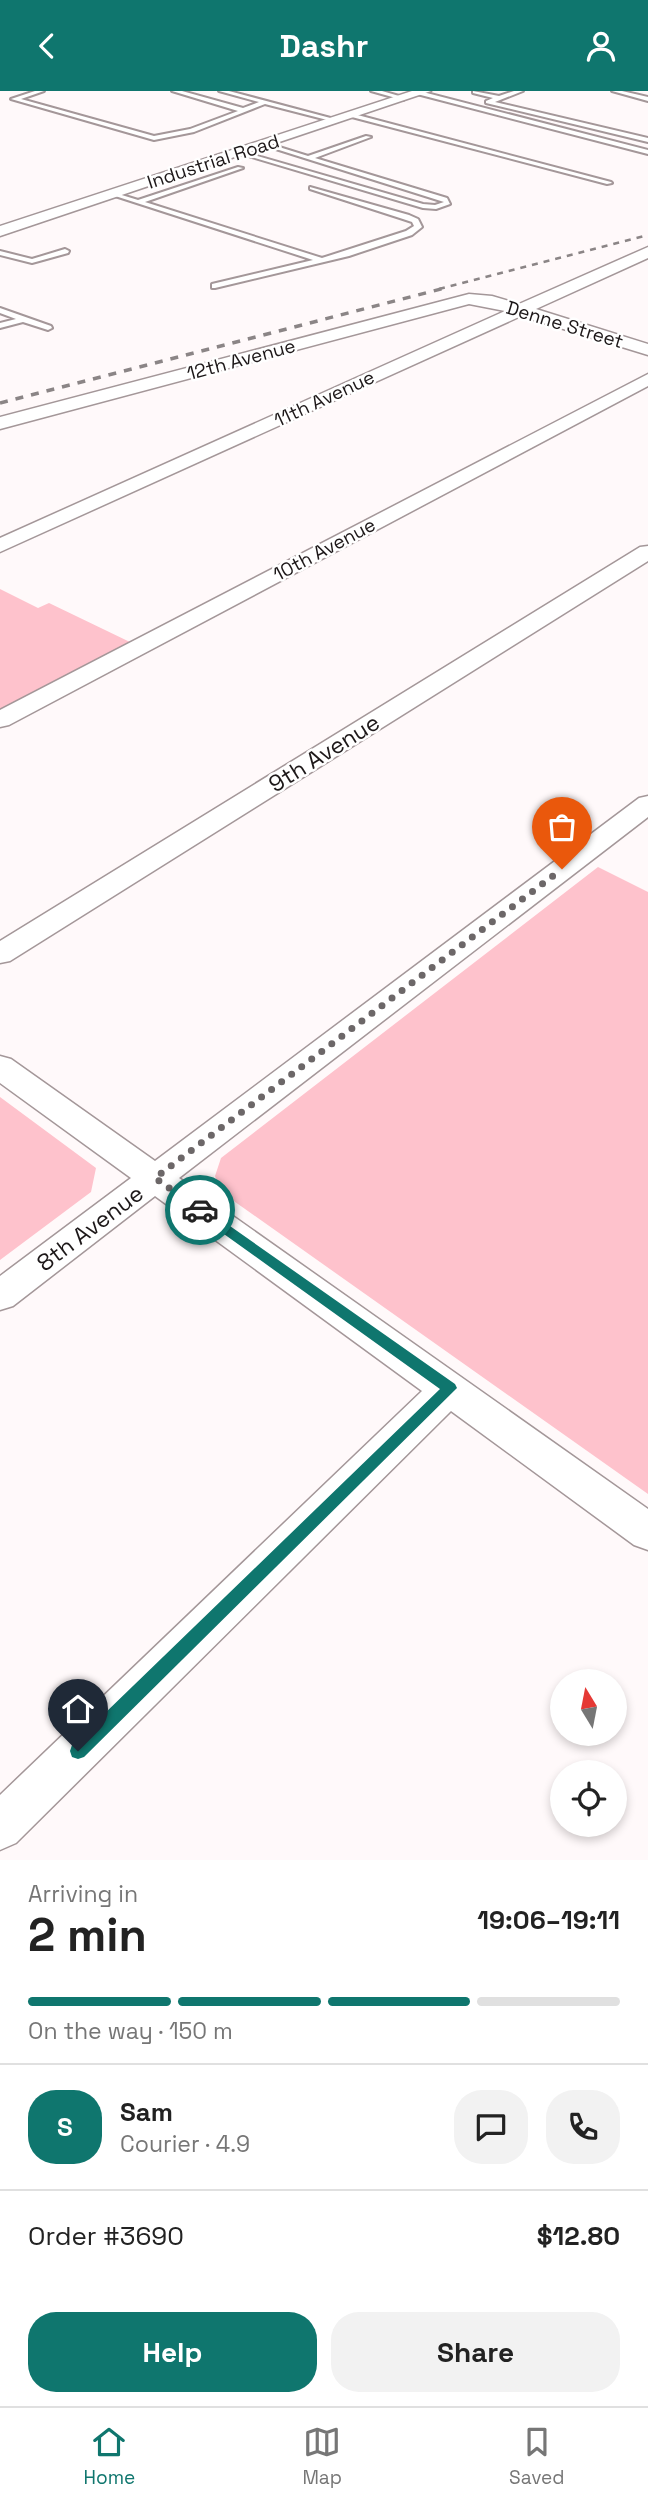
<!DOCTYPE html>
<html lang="en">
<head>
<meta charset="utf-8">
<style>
	:root { --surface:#fff; --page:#f2f2f2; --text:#222; --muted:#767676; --line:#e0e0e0; --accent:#0f766e }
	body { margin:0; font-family:"Space Grotesk",sans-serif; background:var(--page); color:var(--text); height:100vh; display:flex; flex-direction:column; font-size:26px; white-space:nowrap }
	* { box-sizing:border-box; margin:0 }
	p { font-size:23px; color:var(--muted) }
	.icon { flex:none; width:38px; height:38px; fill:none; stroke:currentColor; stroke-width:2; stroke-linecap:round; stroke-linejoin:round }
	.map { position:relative; height:1769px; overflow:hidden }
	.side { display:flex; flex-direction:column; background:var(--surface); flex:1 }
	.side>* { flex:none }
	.needle { width:46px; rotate:350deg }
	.fabs { position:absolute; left:550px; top:1578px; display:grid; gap:14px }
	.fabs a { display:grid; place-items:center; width:77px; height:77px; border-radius:50%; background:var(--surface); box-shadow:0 4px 10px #0003; font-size:35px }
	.pin { position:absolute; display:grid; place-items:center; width:60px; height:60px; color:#fff; margin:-72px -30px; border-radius:50% 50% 50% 0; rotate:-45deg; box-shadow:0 0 7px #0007 }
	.pin .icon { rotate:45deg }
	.courier { position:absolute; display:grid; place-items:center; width:70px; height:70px; margin:-35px; border:5px solid #0f766e; border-radius:50%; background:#fff; color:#222; box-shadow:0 2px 9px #0007 }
	.headline em { font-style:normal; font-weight:800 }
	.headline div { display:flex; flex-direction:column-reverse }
	.headline { display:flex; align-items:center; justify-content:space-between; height:119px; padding:0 28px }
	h1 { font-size:46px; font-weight:800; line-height:52px }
	.bar { display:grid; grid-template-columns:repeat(4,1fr); gap:10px 7px; align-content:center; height:84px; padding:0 28px }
	.bar i { height:9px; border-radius:5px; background:var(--line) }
	.bar .selected { background:var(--accent) }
	.bar p { grid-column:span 4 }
	.line { display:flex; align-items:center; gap:18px; padding:0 28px; border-top:2px solid var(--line) }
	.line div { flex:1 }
	.round { display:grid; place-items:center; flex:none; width:74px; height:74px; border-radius:28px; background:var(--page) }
	.cta { display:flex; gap:14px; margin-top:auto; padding:14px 28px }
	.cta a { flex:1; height:80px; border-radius:28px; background:var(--accent); color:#fff; font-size:28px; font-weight:800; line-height:80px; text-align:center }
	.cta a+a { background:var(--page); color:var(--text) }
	header { display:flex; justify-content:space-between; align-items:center; height:91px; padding:0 28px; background:var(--accent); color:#fff; font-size:32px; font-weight:800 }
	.tab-bar { display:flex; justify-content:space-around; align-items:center; height:98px; border-top:2px solid var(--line); background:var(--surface); font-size:19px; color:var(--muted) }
	.tab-bar a { display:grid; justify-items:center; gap:4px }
	.tab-bar .selected { color:var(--accent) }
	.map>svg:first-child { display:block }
	.green { fill:#fec2cc }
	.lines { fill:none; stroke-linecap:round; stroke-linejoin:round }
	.lane-casing { stroke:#a49799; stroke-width:4 }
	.street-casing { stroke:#a49799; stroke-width:3 }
	.lane { fill:#fff; fill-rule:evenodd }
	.street { fill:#fff; fill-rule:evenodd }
	.rail-far1 { stroke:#8b8586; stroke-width:2.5; stroke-dasharray:6 6; stroke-linecap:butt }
	.rail { stroke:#8b8586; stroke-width:3.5; stroke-dasharray:8 8; stroke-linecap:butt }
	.route { fill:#0f766e }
	.done { stroke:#6c6768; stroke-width:7; stroke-dasharray:0 12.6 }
	.labels { text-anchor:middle; stroke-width:5; stroke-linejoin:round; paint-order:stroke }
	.far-street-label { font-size:19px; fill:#1d1819; stroke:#fff }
	.street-label { font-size:23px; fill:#1d1819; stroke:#fff }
</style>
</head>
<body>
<header><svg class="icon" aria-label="back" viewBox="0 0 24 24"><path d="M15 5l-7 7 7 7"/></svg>Dashr<svg class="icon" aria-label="person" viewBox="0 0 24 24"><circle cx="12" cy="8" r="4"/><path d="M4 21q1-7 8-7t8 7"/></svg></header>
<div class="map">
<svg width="648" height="1769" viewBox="0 0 648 1769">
	<rect width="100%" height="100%" fill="#fff9fa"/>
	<path class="green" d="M0,498L38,517L49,512L132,552L0,622Z
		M598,776L648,801V1403L221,1101L215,1085L221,1067Z
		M0,1006L96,1077L91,1101L0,1169Z"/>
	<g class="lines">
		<g class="lane-casing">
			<path id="lane" d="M35,0H44L21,8L154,45L190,38L238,20L172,0H182L243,17L259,11L219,0H229L338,29L335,31L265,13L194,41L154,49L11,8Z
				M371,0H382L406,7L403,9Z
				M419,0L648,59V63L417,3Z
				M473,0L499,5L514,0H523L495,11L648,47V51L486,12V10L493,7L473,2Z
				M612,0H622L648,6V10Z
				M350,22L611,91L612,92L607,93L348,25Z
				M366,45L371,46L315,67L447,107L450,113L436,118L423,117L235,61L240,60L423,113L435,114L444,111L260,53L263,51L308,65Z
				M238,76L243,77L145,111L322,167L406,140L414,135L412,131L403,128L310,98V96L409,124L418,128L422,136L412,144L349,165L215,197H212V193L313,169L109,103L112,101L138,109Z
				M65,158L69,160L68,162L32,172L0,164V160L32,168Z
				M0,217L51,235L52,237L48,239L23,231L0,237V232L16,228L0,222Z"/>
		</g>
		<g class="street-casing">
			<path id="street" d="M412,0H431L0,145V135Z
				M648,156V167L536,218L648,253V264L521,225L0,461V447L505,220L469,213L0,338V326L469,203L492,205L519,213Z
				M648,283V295L9,634L0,636V619Z
				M648,455V470L10,870L0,872V850L640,456Z
				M648,705V726L179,1087L648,1418V1459L634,1454L451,1320L16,1752L0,1759V1704L422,1300L155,1105L13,1215L0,1219V1185L131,1087L0,992V965L11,968L155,1070L639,707Z"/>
		</g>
		<use href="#lane" class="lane"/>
		<use href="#street" class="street"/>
		<path class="rail-far1" d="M439,198L648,144"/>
		<path class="rail" d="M0,312L445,197"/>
	</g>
	<path class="route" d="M200,1114L455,1293L457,1297L84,1666L78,1668L72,1666L70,1660L72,1654L440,1298L196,1123V1116Z"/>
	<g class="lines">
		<path class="done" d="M200,1119L155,1087L562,778"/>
	</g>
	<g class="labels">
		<g class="far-street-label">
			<text transform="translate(213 70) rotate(-18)" y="7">Industrial Road</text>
			<text transform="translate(565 233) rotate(17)" y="7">Denne Street</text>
			<text transform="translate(241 268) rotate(-15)" y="7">12th Avenue</text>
			<text transform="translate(324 307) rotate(-25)" y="7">11th Avenue</text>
			<text transform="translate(324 458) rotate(-28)" y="7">10th Avenue</text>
		</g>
		<g class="street-label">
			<text transform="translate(324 662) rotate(-32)" y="8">9th Avenue</text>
			<text transform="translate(90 1137) rotate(-37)" y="8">8th Avenue</text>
		</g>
	</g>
</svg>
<div class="fabs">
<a><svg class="needle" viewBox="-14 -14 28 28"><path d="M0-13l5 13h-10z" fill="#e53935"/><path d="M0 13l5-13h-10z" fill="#767676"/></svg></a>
<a><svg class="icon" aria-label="locate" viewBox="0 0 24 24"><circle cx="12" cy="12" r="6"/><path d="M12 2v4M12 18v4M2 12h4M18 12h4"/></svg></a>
</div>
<div class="pin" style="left:562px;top:778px;background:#ea580c"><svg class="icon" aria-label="bag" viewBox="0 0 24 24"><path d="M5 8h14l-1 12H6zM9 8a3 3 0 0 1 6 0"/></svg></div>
<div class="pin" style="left:78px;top:1660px;background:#1f2937"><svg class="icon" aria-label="home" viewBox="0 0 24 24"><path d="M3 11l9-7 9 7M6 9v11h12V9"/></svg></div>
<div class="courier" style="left:200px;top:1119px"><svg class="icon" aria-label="car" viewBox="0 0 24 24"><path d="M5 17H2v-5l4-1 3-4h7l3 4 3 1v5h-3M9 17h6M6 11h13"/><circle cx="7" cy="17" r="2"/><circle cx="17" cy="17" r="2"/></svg></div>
</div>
<section class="side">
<div class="headline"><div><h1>2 min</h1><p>Arriving in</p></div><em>19:06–19:11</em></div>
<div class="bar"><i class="selected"></i><i class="selected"></i><i class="selected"></i><i></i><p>On the way · 150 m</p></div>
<div class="line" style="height:126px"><b class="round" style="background:var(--accent);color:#fff">S</b><div><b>Sam</b><p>Courier · 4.9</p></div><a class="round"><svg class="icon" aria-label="chat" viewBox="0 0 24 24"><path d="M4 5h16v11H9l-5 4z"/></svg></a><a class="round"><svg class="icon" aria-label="phone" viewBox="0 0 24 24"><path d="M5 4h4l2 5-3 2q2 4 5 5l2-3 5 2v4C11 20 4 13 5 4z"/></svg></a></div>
<div class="line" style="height:91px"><div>Order #3690</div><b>$12.80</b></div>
<div class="cta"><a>Help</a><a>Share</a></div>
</section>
<nav class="tab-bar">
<a class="selected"><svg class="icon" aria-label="home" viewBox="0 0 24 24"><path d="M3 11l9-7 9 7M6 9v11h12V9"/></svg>Home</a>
<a><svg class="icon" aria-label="map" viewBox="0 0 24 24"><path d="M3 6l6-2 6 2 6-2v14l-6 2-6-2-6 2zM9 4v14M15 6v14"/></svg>Map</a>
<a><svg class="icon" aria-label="saved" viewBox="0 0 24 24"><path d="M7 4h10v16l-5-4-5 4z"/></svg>Saved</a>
</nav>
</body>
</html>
